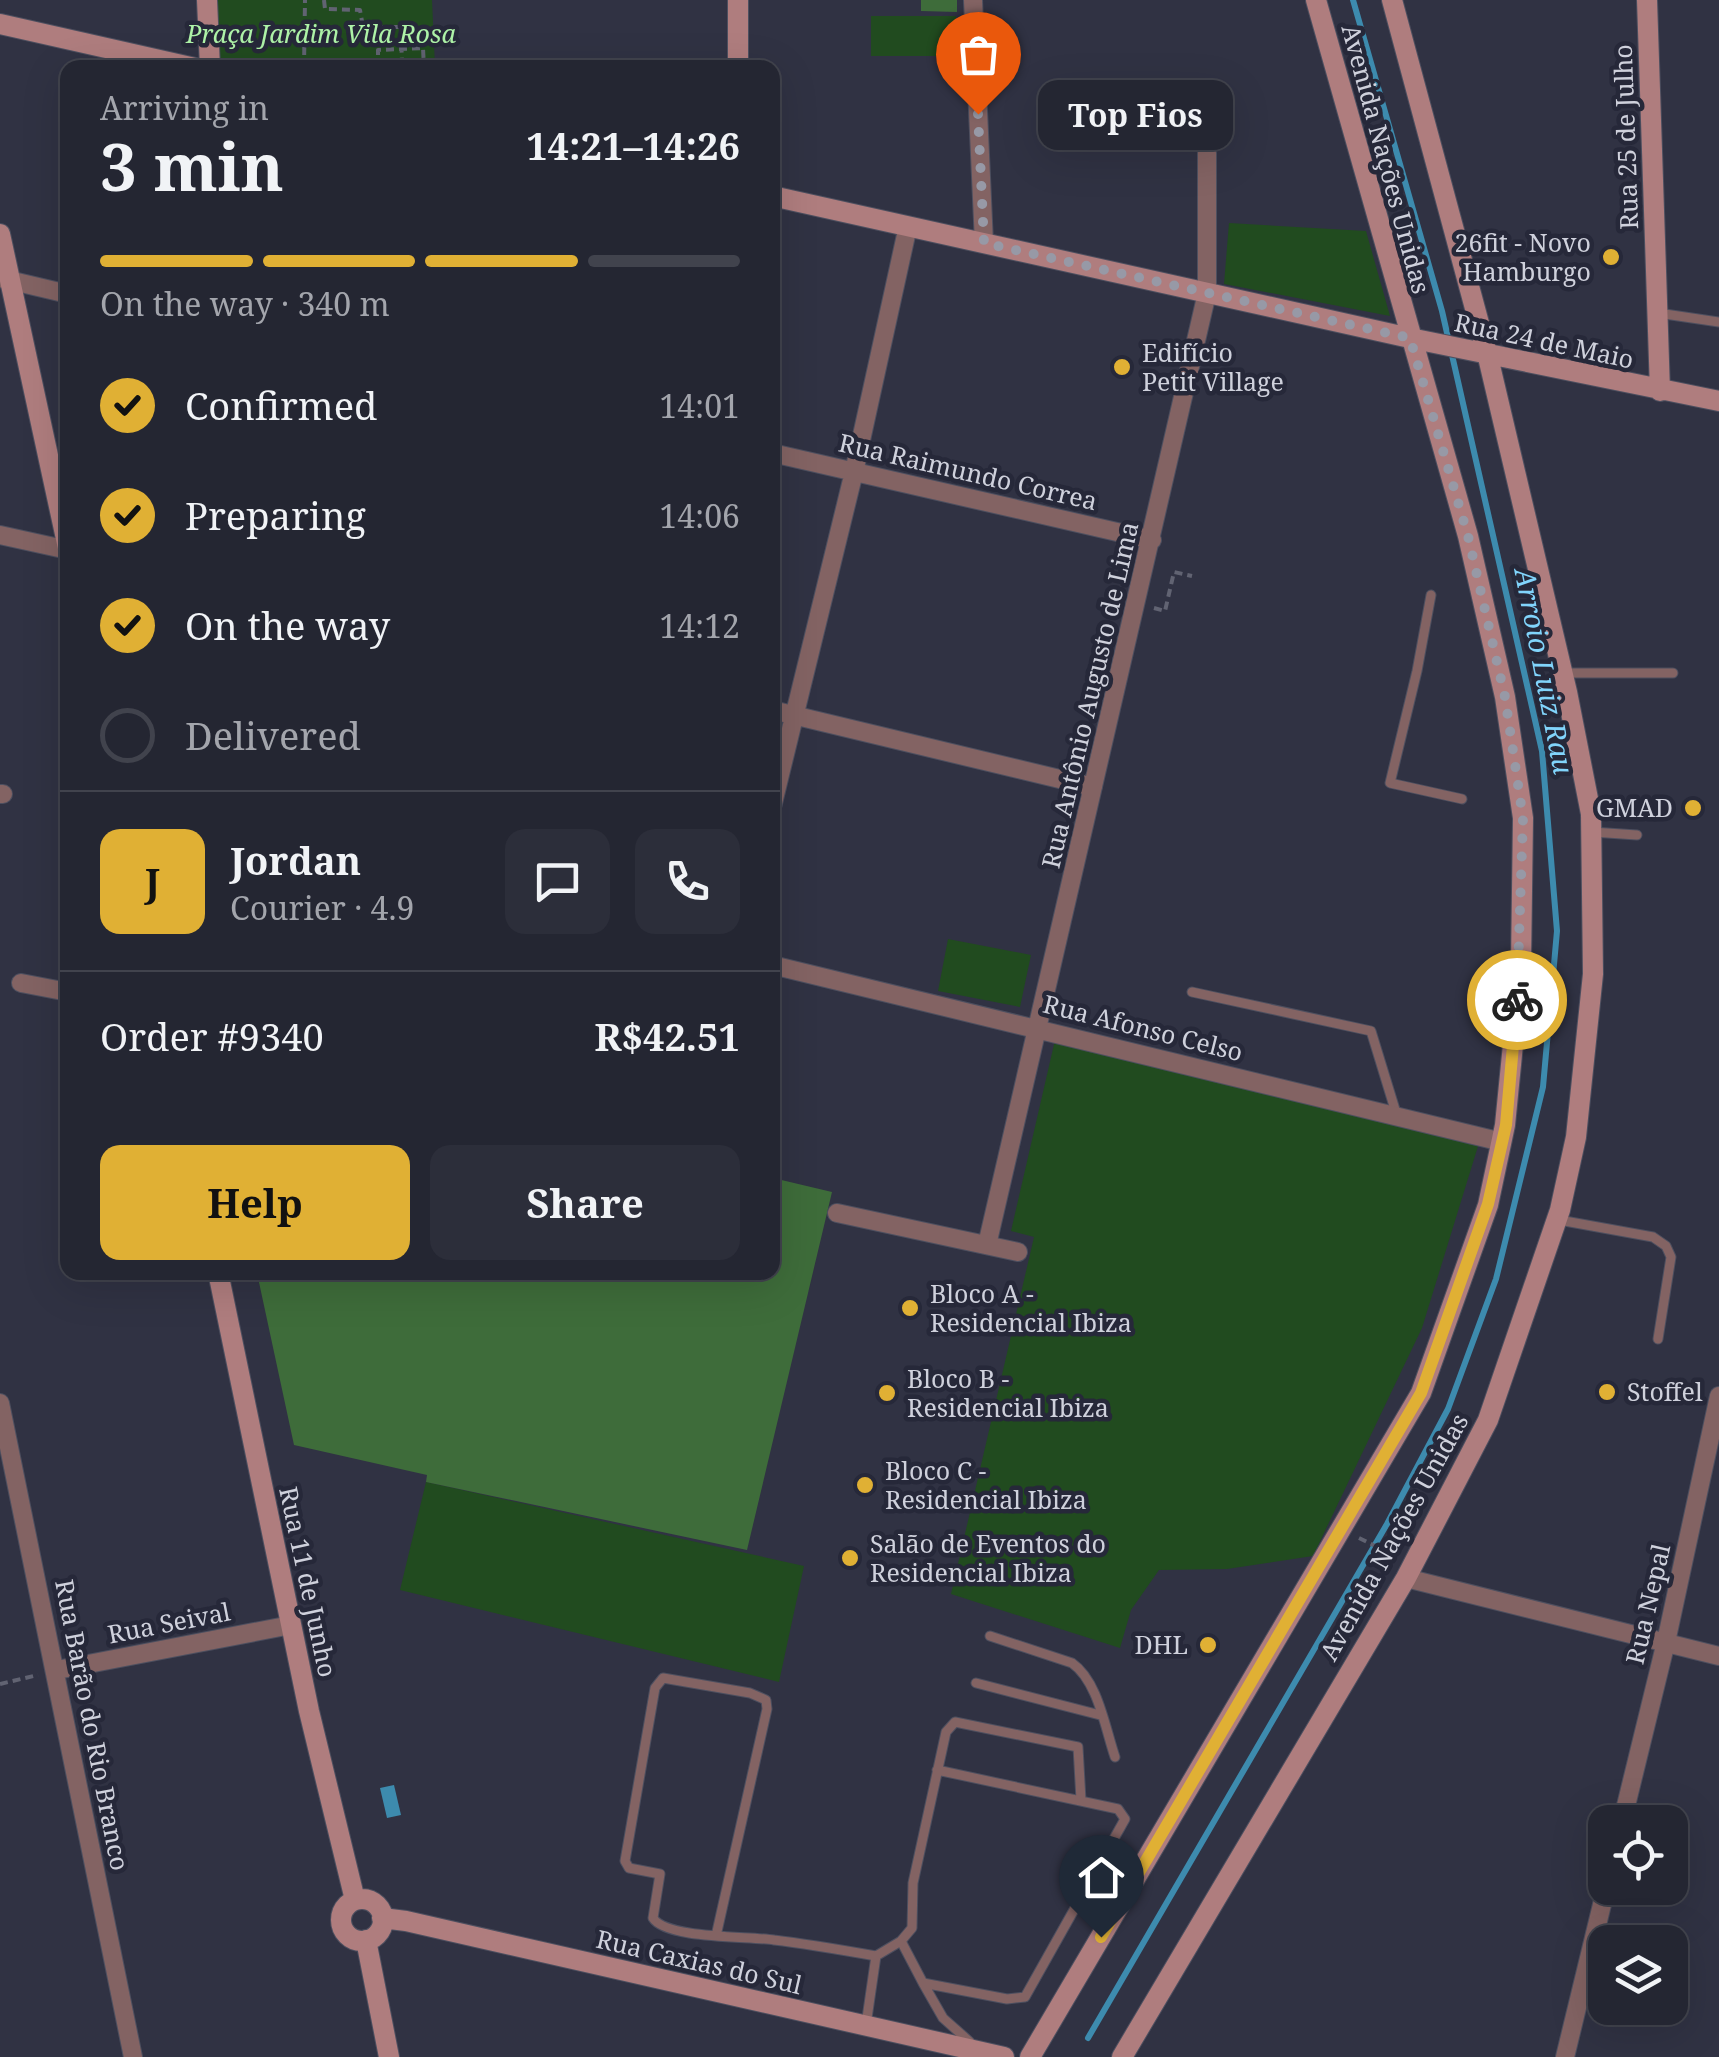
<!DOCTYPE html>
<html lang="en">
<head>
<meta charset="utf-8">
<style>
	:root { --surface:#242632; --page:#2c2e3a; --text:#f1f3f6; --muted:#a3a5ac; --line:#41434d; --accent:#e0b034 }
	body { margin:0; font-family:"Noto Serif",serif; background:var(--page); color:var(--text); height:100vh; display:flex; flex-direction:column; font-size:38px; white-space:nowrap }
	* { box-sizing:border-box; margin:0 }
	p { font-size:32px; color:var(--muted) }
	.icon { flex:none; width:55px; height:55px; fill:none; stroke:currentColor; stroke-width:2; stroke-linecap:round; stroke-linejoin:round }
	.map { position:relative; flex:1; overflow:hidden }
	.panel { position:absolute; left:60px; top:60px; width:720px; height:1220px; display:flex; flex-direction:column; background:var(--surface); border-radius:20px; box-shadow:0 10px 40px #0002,0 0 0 2px var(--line) }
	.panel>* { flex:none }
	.buttons { position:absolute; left:1588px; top:1805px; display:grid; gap:20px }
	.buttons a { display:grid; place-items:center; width:100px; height:100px; border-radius:20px; background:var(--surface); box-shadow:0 10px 40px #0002,0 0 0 2px var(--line); font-size:50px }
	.pin { position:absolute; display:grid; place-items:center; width:85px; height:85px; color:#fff; margin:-102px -42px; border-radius:50% 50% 50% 0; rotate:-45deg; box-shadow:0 0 10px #0007 }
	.pin .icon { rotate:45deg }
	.courier { position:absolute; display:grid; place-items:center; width:100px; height:100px; margin:-50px; border:8px solid #e0b034; border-radius:50%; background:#fff; color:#222; box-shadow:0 2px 12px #0007 }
	.bubble { position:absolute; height:70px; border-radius:20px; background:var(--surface); box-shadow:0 10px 40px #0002,0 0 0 2px var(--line); font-size:32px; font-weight:700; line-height:70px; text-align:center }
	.summary em { font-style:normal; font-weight:700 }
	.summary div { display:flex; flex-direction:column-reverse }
	.summary { display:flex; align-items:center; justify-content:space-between; height:170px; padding:0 40px }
	h1 { font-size:65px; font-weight:700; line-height:75px }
	.bar { display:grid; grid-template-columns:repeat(4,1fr); gap:15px 10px; align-content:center; height:120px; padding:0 40px }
	.bar i { height:12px; border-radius:8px; background:var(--line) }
	.bar .current { background:var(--accent) }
	.bar p { grid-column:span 4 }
	.line { display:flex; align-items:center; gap:25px; padding:0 40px; border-top:2px solid var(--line) }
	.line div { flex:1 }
	.round { display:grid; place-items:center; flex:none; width:105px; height:105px; border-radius:20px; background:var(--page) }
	ol { padding:0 40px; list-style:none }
	li { display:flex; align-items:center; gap:30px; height:110px }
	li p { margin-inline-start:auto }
	li .icon { padding:10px; border-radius:50%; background:var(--accent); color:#111; stroke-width:4 }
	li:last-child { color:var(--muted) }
	li i { width:55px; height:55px; border:5px solid var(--line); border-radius:50% }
	.action { display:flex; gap:20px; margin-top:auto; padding:20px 40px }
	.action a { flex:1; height:115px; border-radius:20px; background:var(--accent); color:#111; font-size:40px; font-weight:700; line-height:115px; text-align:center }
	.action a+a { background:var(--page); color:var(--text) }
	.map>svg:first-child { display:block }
	.green { fill:#214b1f }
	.forest { fill:#3e6c3a }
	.water { fill:#3d8bae }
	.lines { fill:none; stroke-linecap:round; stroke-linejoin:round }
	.stream { stroke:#3d8bae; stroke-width:6 }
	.lane-casing { stroke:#4d4f5f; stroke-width:11 }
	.street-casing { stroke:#4d4f5f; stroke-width:20 }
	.secondary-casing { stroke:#4d4f5f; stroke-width:22 }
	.path { stroke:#616372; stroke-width:4; stroke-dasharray:8 5; stroke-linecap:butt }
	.lane { stroke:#836363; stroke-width:9 }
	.street { stroke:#836363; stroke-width:18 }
	.secondary { stroke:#af7d7e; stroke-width:20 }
	.done { stroke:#9799a6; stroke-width:10; stroke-dasharray:0 18 }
	.route { stroke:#e0b034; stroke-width:12 }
	.poi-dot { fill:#e0b034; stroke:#262839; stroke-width:4 }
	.labels { text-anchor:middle; stroke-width:9; stroke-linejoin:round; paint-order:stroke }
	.park-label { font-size:25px; font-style:italic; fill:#aef3a8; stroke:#262839 }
	.street-label { font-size:25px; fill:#cfd1dc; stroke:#262839 }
	.poi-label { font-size:25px; fill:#cfd1dc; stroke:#262839; text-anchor:start }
	.water-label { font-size:28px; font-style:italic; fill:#81d4fb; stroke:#262839 }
</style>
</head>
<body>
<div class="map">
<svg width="1719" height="2057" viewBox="0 0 1719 2057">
	<rect width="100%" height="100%" fill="#303243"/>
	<path class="green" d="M207,0H432L435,67H210Z
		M871,16H956V56H871Z
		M1229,223L1366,231L1390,316L1224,284Z
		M948,939L1031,955L1020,1007L938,991Z
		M1055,1040L1479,1143L1422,1328L1313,1556L1227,1569L1159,1570L1131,1610L1120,1648L951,1594L1034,1237L1011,1231Z
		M426,1482L804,1566L779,1682L400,1590Z"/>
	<path class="forest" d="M921,0H957V12L921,11Z
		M773,1178L832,1192L747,1550L426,1482L427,1475L294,1445L257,1273L772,1272Z"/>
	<path class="water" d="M394,1785L401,1815L387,1818L380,1788Z"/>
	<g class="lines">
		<path class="stream" d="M1088,2038L1387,1524L1448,1409L1496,1279L1543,1087L1557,931L1542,751L1442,311L1353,0"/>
		<g class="lane-casing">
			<path id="lane" d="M1658,313L1719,322
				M1431,595L1417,671L1390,783L1462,799
				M1562,673H1673
				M1592,832L1637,835
				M1192,992L1371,1031L1397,1116
				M1559,1220L1653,1237L1666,1246L1671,1257L1658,1339
				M990,1636L1072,1663C1098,1681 1105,1728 1115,1757
				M976,1683L1100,1715
				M716,1936L767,1709L766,1700L750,1693L663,1678L655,1688L625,1861L629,1868L660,1874L653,1918C666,1939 749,1936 774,1940C808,1944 842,1950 876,1956L901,1941L912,1928L913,1883L946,1732L955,1722L1078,1747L1081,1800
				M901,1941L923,1983L1007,1999L1025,1997L1125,1819L1118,1809L937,1770
				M923,1983L943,2018L970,2042
				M866,2025L876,1956"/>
		</g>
		<g class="street-casing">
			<path id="street" d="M973,0L984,243
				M0,278L68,294
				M772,453L1152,540
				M0,535L68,550
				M772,710L1093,787
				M0,794H3
				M772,807L854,472L908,226
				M772,965L1502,1142
				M21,983L68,992
				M837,1213L1018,1252
				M987,1245L1207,293V153
				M0,1403L133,2057
				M1406,1578L1719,1656
				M57,1670L291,1625
				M1622,1822L1666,1642L1719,1396
				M1565,2057L1606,1888"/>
		</g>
		<g class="secondary-casing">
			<path id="secondary" d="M207,0L210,68
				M738,0V68
				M1647,0L1660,391
				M0,24L195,68
				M772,196L1410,338L1719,401
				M0,234L68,548
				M218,1272L309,1711L355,1900
				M341 1920a21 21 0 1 1 42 0a21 21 0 1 1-42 0Z
				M382,1918L406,1921L1004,2057
				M366,1940L389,2057
				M1030,2057L1421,1393L1488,1205L1505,1125L1521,964L1523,818L1505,697L1468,536L1316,0
				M1122,2057L1406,1578L1488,1420L1560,1210L1576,1137L1593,974L1591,814L1567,692L1487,353L1392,0"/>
		</g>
		<path class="path" d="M324,0L325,9L360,10L363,27H401L402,68
			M304,68L305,0
			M378,68V50L423,48L424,68
			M1154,608L1165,611L1174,572L1192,576
			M1359,1538L1396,1556
			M0,1684L38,1675"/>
		<use href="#lane" class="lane"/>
		<use href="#street" class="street"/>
		<use href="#secondary" class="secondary"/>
	</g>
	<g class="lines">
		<path class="done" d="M978,114L984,243L1410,338L1468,536L1505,697L1523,818L1517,1000"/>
		<path class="route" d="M1101,1937L1421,1393L1488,1204L1506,1125L1517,1000"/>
	</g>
	<g class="poi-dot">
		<circle cx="1611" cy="257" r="10"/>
		<circle cx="1122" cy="367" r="10"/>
		<circle cx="1693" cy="808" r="10"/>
		<circle cx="910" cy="1308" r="10"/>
		<circle cx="1607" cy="1392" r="10"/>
		<circle cx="887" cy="1393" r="10"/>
		<circle cx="865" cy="1485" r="10"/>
		<circle cx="850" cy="1558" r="10"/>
		<circle cx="1208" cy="1645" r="10"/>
	</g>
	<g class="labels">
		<g class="park-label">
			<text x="321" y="43">Praça Jardim Vila Rosa</text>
		</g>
		<g class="street-label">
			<text transform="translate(1626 137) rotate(-92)" y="9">Rua 25 de Julho</text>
			<text transform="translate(1386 159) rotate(75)" y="9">Avenida Nações Unidas</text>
			<text transform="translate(1544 341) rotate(12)" y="9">Rua 24 de Maio</text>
			<text transform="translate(968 472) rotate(13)" y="9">Rua Raimundo Correa</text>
			<text transform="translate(1090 695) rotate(-77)" y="9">Rua Antônio Augusto de Lima</text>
			<text transform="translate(1143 1028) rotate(14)" y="9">Rua Afonso Celso</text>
			<text transform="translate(1394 1537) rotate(-61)" y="9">Avenida Nações Unidas</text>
			<text transform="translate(308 1582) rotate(78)" y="9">Rua 11 de Junho</text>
			<text transform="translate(1648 1604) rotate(-77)" y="9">Rua Nepal</text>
			<text transform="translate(169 1623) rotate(-11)" y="9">Rua Seival</text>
			<text transform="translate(92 1725) rotate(79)" y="9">Rua Barão do Rio Branco</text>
			<text transform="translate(699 1962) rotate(13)" y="9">Rua Caxias do Sul</text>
		</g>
		<g class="poi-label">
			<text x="1591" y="252" text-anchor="end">26fit - Novo<tspan x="1591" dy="29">Hamburgo</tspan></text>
			<text x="1142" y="362">Edifício<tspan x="1142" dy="29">Petit Village</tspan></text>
			<text x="1673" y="817" text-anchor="end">GMAD</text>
			<text x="930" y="1303">Bloco A -<tspan x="930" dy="29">Residencial Ibiza</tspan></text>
			<text x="907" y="1388">Bloco B -<tspan x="907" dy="29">Residencial Ibiza</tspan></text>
			<text x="1627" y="1401">Stoffel</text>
			<text x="885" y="1480">Bloco C -<tspan x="885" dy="29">Residencial Ibiza</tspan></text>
			<text x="870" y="1553">Salão de Eventos do<tspan x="870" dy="29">Residencial Ibiza</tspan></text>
			<text x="1188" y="1654" text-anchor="end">DHL</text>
		</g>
		<g class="water-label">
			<text transform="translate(1544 671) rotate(79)" y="10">Arroio Luiz Rau</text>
		</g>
	</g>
</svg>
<div class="buttons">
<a><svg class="icon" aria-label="locate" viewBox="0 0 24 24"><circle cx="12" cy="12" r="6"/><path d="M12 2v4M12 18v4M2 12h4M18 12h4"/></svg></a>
<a><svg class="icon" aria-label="layers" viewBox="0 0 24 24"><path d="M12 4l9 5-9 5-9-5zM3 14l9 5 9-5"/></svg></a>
</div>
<div class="pin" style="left:978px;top:114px;background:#ea580c"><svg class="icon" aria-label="bag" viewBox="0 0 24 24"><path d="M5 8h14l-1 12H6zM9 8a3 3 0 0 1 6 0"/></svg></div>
<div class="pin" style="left:1101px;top:1937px;background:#1f2937"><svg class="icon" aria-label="home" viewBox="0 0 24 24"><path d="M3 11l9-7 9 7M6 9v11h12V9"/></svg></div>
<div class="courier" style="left:1517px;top:1000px"><svg class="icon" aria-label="bike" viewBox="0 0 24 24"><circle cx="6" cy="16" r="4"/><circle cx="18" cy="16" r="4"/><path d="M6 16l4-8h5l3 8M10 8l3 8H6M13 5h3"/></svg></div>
<div class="bubble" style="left:1038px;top:80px;width:195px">Top Fios</div>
<section class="panel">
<div class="summary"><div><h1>3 min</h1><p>Arriving in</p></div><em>14:21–14:26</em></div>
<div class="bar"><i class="current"></i><i class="current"></i><i class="current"></i><i></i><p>On the way · 340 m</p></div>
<ol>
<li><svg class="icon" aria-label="check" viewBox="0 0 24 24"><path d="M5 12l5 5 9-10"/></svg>Confirmed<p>14:01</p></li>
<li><svg class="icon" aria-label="check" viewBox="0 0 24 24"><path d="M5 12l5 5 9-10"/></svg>Preparing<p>14:06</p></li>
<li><svg class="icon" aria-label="check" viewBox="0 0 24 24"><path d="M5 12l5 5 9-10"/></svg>On the way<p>14:12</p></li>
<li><i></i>Delivered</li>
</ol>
<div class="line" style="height:180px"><b class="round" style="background:var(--accent);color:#111">J</b><div><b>Jordan</b><p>Courier · 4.9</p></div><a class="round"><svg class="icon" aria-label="chat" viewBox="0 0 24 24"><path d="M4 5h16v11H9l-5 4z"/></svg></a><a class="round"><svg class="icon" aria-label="phone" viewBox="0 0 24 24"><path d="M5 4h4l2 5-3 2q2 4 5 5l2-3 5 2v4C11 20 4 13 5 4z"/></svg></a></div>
<div class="line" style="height:130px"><div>Order #9340</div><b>R$42.51</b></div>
<div class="action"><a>Help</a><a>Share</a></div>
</section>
</div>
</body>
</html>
